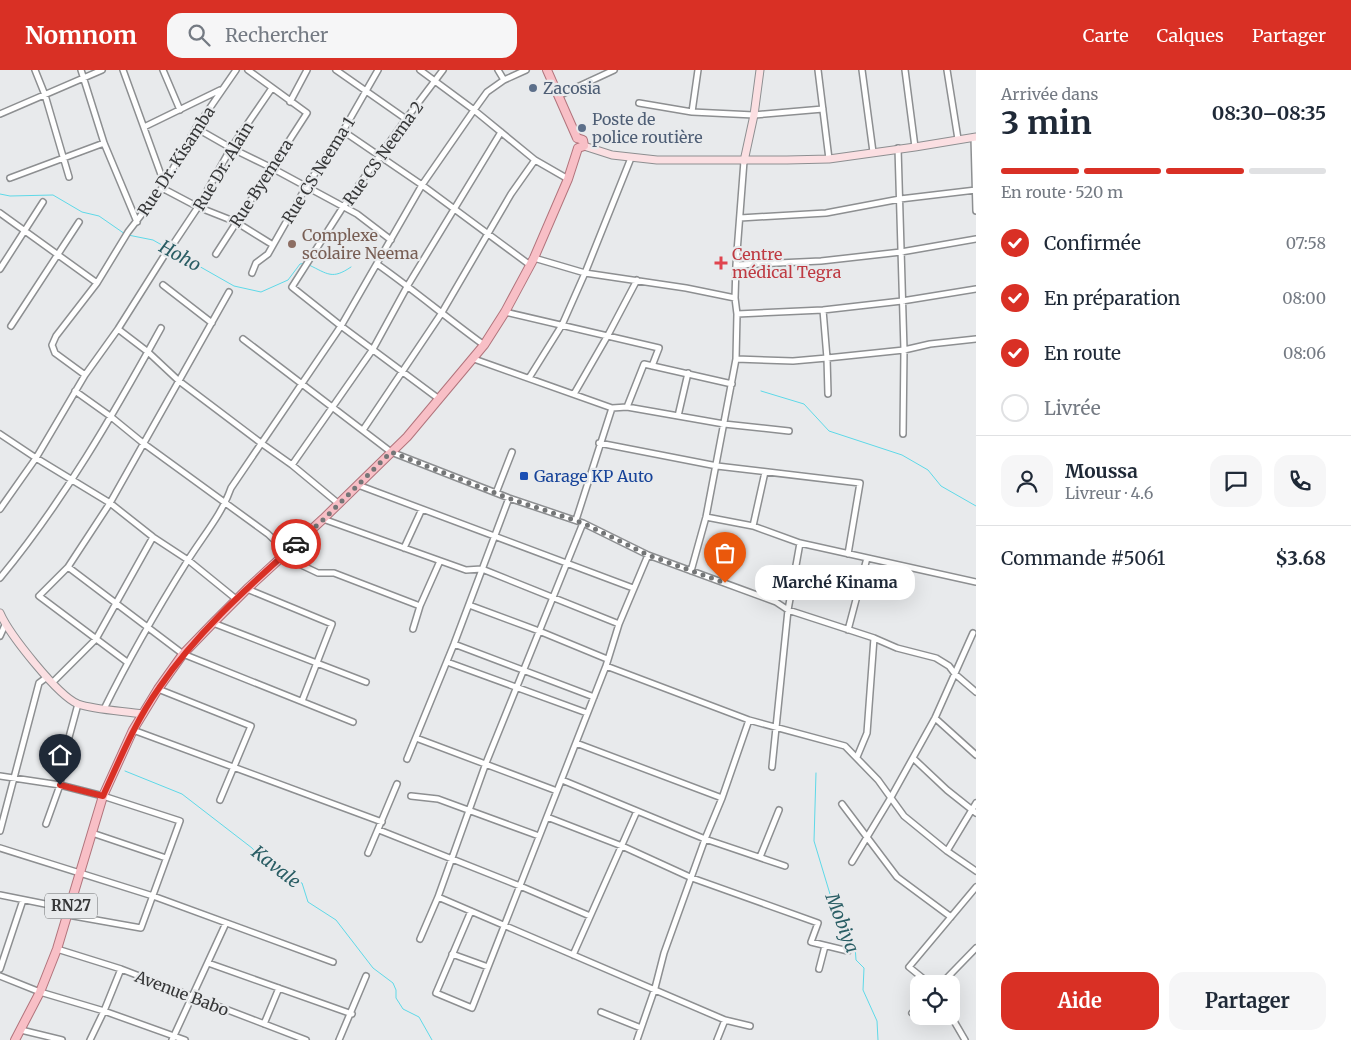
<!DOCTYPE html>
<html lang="fr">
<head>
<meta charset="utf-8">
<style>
	:root { --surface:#fff; --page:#f6f6f7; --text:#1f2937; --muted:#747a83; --line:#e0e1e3; --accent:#d93025 }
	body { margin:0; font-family:Merriweather,serif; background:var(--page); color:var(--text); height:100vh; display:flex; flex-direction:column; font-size:19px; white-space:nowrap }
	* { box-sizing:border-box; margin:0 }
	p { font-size:16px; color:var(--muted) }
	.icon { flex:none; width:28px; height:28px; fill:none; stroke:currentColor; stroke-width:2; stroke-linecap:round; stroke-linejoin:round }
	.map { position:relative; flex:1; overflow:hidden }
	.panel { display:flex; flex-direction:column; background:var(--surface); width:375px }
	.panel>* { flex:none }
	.buttons { position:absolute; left:910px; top:905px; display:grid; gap:10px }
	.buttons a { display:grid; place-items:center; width:50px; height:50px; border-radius:10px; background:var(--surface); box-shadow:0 5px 20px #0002; font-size:25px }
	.pin { position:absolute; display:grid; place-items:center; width:42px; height:42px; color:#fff; margin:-51px -21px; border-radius:50% 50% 50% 0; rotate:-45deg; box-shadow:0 0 5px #0007 }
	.pin .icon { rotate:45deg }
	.courier { position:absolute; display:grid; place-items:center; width:50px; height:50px; margin:-25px; border:4px solid #d93025; border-radius:50%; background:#fff; color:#222; box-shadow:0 1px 6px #0007 }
	.bubble { position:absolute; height:35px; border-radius:15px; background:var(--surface); box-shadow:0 5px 20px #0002; font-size:16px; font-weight:700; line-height:35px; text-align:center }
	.headline em { font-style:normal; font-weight:700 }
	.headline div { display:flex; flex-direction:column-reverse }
	.headline { display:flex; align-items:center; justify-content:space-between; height:85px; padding:0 25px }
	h1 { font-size:32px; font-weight:700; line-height:38px }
	.bar { display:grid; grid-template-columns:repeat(4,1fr); gap:8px 5px; align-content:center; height:60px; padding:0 25px }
	.bar i { height:6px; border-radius:4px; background:var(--line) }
	.bar .on { background:var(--accent) }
	.bar p { grid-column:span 4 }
	.line { display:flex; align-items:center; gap:12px; padding:0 25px; border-top:1px solid var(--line) }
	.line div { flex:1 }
	.round { display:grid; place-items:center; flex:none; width:52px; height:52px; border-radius:15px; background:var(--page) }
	ol { padding:0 25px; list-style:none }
	li { display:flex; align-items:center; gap:15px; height:55px }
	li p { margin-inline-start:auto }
	li .icon { padding:5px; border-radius:50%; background:var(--accent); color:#fff; stroke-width:4 }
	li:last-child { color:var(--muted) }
	li i { width:28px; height:28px; border:2px solid var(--line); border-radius:50% }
	.cta { display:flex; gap:10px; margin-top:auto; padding:10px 25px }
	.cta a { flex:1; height:58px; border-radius:15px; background:var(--accent); color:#fff; font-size:20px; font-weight:700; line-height:58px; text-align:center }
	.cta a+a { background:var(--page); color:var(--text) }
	header { display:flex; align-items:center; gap:30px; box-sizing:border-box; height:70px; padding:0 25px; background:var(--accent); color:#fff }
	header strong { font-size:24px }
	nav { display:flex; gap:28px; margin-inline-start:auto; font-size:18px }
	.search { width:350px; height:45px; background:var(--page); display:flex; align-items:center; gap:12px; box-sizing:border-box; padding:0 18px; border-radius:15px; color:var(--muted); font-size:19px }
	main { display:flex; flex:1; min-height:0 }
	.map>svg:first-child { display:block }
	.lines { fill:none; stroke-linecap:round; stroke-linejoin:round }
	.stream { stroke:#5ed9e8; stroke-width:1 }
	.street-casing { stroke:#8d8f91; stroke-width:8 }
	.secondary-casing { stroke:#8d8f91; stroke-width:9 }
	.primary-casing { stroke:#b1747c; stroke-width:10 }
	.street { stroke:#fff; stroke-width:5 }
	.secondary { stroke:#fbdfe2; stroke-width:7 }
	.primary { stroke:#f8bfc6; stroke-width:8 }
	.done { stroke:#747677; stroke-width:5; stroke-dasharray:0 9 }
	.route { stroke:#d93025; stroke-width:6 }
	.service-dot { fill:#5c6f8a; stroke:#e8eaec; stroke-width:2 }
	.education-dot { fill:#8d6e63; stroke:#e8eaec; stroke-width:2 }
	.health-dot { fill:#e0444e; stroke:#e8eaec; stroke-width:2 }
	.transit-dot { fill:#1a4fb4; stroke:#e8eaec; stroke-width:2 }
	.labels { text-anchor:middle; stroke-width:4.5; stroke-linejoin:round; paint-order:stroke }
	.shield { fill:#e8eaec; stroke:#6b6d6e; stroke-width:1 }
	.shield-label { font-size:15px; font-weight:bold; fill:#363738 }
	.service-label { font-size:16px; fill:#4e5e75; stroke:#e8eaec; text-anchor:start }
	.street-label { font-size:16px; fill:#363738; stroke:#e8eaec }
	.education-label { font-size:16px; fill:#785e54; stroke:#e8eaec; text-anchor:start }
	.health-label { font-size:16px; fill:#be3a42; stroke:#e8eaec; text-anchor:start }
	.transit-label { font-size:16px; fill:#164399; stroke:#e8eaec; text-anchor:start }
	.water-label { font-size:18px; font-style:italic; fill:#295d64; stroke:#e8eaec }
</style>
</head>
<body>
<header>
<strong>Nomnom</strong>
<div class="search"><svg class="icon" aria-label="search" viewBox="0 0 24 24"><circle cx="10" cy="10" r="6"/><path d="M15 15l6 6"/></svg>Rechercher</div>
<nav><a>Carte</a><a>Calques</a><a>Partager</a></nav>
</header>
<main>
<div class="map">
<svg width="976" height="970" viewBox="0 0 976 970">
	<rect width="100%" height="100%" fill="#e8eaec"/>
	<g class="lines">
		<path class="stream" d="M0,124L10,126L53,125L82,142L99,146L125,164
			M128,165L153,170L234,216L261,222L288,210L300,194L306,193
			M309,195C328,204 332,210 351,197
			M761,321L804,334L829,361L902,385L928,400L941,416L976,436
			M125,701L182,724L252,778L261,788L274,792L282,806L302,813L308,832L336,850L373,898L393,913L396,920V928L403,939L419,947L432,970
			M816,703L814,771L836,844L855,876L856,890L864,898L863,920L877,951L878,970"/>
		<g class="street-casing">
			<path id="street" d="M35,0L45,25L69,107
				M81,0L104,73L137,152
				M123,0L164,113
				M163,0L180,40
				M336,0L406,49
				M420,0L474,40L535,90L568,109
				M498,0L504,10
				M818,0L829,89
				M862,0L873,82
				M905,0L915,77
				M947,0L958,69
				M558,26L614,0
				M290,32L307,0
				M639,33L692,42L754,45L823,39
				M692,42L698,0
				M0,44L102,0
				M144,57L220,20
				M196,58L231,78L270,97L357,144L391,170
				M343,61L422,115L530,195
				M974,67L976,141
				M898,78L904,280L903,364
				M10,108L104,73
				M162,118L198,137L236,152L273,175
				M0,143L97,213
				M740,148L826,143L900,129L976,120
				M174,173L198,137L231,78L272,18
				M216,184L307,43L248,0
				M534,188L585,203L686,218L735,228
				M377,194C414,220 448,249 484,275
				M736,195L821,191L901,182L976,169
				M0,199L43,132
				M252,203L256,193L268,184L306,117L343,61L378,0
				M163,215L212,253
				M823,240L827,288L828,324
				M505,242L659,278L652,296
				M737,244L823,240L902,231L976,219
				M11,256L79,152
				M118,259L148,282L179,311L261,373L292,395L339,434
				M243,269L391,382L509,428L583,453L648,485L776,532L788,540L874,568L897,578L936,588L949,596L955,604L976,622
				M474,289L612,338L627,337L724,354L789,361
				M736,289L793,291L827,288L904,280L930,274L976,269
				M85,305L55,283L52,275L56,266L97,213L128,162L162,118L196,58L236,0
				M529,308L562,255L585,203L631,88
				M75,321L110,346L143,373L268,464L299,494L318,503H334L420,536
				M574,324L608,265L637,210
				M439,329L341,256L292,217L343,137L406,49L443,0
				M627,337L644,294L732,314
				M678,346L688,303
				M363,360L441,244L511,124L535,90
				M0,364L36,388L110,433L153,467L188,490L236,529
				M599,373L717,396L860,413L848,484
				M292,395L373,279L408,215L501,62
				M358,415L633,518
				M496,423L512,382
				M0,439L36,388L85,305L118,259L164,186
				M706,447L753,456L800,473L976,512
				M323,449L466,500L482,499L619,554
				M576,450L612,338
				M753,456L765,402
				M404,478L422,439
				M68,497L183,584L353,652
				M691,501L706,447L736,289L737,244L735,228L736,195L744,91
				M0,508C63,432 113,345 161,258
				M247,519L332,554L302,631
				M469,535L539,561L607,589
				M213,553L366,612
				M413,559L420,536L440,491
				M848,560L867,488
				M0,566L5,555
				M454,574L594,627
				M127,592L39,526L68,497L110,433L229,222
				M447,592L587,643
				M606,596L749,650L845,676L878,710L904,746L947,781L976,801
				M53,612L96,569L153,467
				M158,619L251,656L220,730
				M104,639C129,588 158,538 188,490C203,466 222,444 231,418L341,256L422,115L474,40L487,22L504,10L526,0
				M935,648L976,685
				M133,660L382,752
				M416,668L557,721
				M576,673L722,728
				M857,687L867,663L874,568
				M913,688L947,720L976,743
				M407,689L454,574L509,428
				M772,697L788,540L800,473
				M0,706L60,715L103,726L180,751L141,858L68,845
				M562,710L705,769L785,796
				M411,726L438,729L539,766
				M842,734L897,807L951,847
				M547,747L622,776L692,808L818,853L811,872L848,881
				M46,754L60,715L65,682L78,634
				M379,760L520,816L590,846
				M0,761L39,613L47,607
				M92,763L166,788
				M0,778L153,826L333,892
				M947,781L976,733
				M368,783L397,714
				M760,787L779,740
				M852,792L890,729L935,648L973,563
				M0,825L70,839
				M438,827L725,950L750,956
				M471,841L436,923L472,938L606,596L619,554L648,485
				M420,869L438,827L486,693L583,453
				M57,879L121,899L306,970
				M452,884L488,897
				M573,885L637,741
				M208,893L352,944
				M0,899L23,830
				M819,899L825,876
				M0,906L40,922L104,941L185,970
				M930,914L909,897L976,817
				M941,914L976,878
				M601,942L641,958
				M912,943L919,936
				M951,946L965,970
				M264,954L279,918
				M21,960L62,970
				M90,970L104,941L121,899
				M172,970L226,853
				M339,970L366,906
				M637,970L655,918L664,883L705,769L722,728L749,650
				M717,970L725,950"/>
		</g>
		<g class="secondary-casing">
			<path id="secondary" d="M584,76L612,85L657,90H787L829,89L915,77L976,67
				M744,91L754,45L760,0
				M0,543C9,564 58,626 78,634C95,640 124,641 143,644"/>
		</g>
		<g class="primary-casing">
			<path id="primary" d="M547,0L577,68
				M577,68L583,70L584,76L578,78
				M15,970L40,922L57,879L103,726L133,660L158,619L183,584L213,553L247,519L323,449L407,367L484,275L505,242L534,188L568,109L578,78"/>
		</g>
		<use href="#street" class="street"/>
		<use href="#secondary" class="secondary"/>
		<use href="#primary" class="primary"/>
	</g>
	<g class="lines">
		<path class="done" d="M296,474L323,450L391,382L508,428L583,453L648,485L725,513"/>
		<path class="route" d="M60,715L103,726C120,689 135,652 159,618C196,563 247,518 296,474"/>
	</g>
	<g class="service-dot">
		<circle cx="533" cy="18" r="5"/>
		<circle cx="582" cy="58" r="5"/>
	</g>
	<circle class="education-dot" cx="292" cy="174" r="5"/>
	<path class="health-dot" d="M718.5 185.5h5v5h5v5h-5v5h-5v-5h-5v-5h5z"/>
	<rect class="transit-dot" x="519" y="401" width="10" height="10" rx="2.5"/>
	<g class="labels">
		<rect class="shield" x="45" y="823.5" width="52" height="25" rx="4"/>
		<g class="shield-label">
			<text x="71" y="841">RN27</text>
		</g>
		<g class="service-label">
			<text x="543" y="24">Zacosia</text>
			<text x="592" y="55">Poste de<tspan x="592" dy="18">police routière</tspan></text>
		</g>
		<g class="street-label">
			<text transform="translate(383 83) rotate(-54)" y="6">Rue CS Neema 2</text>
			<text transform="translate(176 91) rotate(-57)" y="6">Rue Dr. Kisamba</text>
			<text transform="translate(223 96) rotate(-59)" y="6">Rue Dr. Alain</text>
			<text transform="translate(318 100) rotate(-58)" y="6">Rue CS Neema 1</text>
			<text transform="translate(261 113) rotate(-57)" y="6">Rue Byemera</text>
			<text transform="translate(182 923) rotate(21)" y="6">Avenue Babo</text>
		</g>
		<g class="education-label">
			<text x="302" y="171">Complexe<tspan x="302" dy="18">scolaire Neema</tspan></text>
		</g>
		<g class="health-label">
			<text x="732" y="190">Centre<tspan x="732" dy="18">médical Tegra</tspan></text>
		</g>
		<g class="transit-label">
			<text x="534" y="412">Garage KP Auto</text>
		</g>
		<g class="water-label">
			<text transform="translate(180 186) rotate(29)" y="6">Hoho</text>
			<text transform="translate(276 797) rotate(38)" y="6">Kavale</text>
			<text transform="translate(842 853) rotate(69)" y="6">Mobiya</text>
		</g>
	</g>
</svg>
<div class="buttons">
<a><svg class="icon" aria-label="locate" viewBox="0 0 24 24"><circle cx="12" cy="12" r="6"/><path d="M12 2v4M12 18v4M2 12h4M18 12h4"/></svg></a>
</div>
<div class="pin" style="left:725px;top:513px;background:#ea580c"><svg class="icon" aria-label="bag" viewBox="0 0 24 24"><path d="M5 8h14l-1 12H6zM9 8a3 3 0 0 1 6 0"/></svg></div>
<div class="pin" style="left:60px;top:715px;background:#1f2937"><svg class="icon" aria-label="home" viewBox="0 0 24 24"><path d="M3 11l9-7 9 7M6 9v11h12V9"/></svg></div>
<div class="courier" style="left:296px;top:474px"><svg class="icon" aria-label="car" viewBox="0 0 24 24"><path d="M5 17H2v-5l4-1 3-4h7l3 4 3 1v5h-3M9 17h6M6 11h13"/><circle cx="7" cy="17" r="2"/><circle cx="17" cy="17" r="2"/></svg></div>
<div class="bubble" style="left:755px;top:495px;width:160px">Marché Kinama</div>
</div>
<section class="panel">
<div class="headline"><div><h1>3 min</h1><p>Arrivée dans</p></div><em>08:30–08:35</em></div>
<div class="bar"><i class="on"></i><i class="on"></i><i class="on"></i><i></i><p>En route · 520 m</p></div>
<ol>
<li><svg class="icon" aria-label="check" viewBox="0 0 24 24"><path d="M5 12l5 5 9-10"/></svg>Confirmée<p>07:58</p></li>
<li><svg class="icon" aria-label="check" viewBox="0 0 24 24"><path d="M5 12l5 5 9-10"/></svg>En préparation<p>08:00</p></li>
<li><svg class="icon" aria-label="check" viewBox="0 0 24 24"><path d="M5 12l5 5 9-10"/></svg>En route<p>08:06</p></li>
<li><i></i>Livrée</li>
</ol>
<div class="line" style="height:90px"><a class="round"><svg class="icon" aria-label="person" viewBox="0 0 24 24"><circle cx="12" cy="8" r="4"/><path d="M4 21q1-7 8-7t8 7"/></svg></a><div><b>Moussa</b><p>Livreur · 4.6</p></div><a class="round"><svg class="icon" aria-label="chat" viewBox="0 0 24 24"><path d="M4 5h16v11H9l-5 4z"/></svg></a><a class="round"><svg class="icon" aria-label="phone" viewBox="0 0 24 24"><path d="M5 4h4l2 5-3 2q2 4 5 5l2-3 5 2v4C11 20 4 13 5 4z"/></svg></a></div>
<div class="line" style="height:65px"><div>Commande #5061</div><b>$3.68</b></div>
<div class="cta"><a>Aide</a><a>Partager</a></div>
</section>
</main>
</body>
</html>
